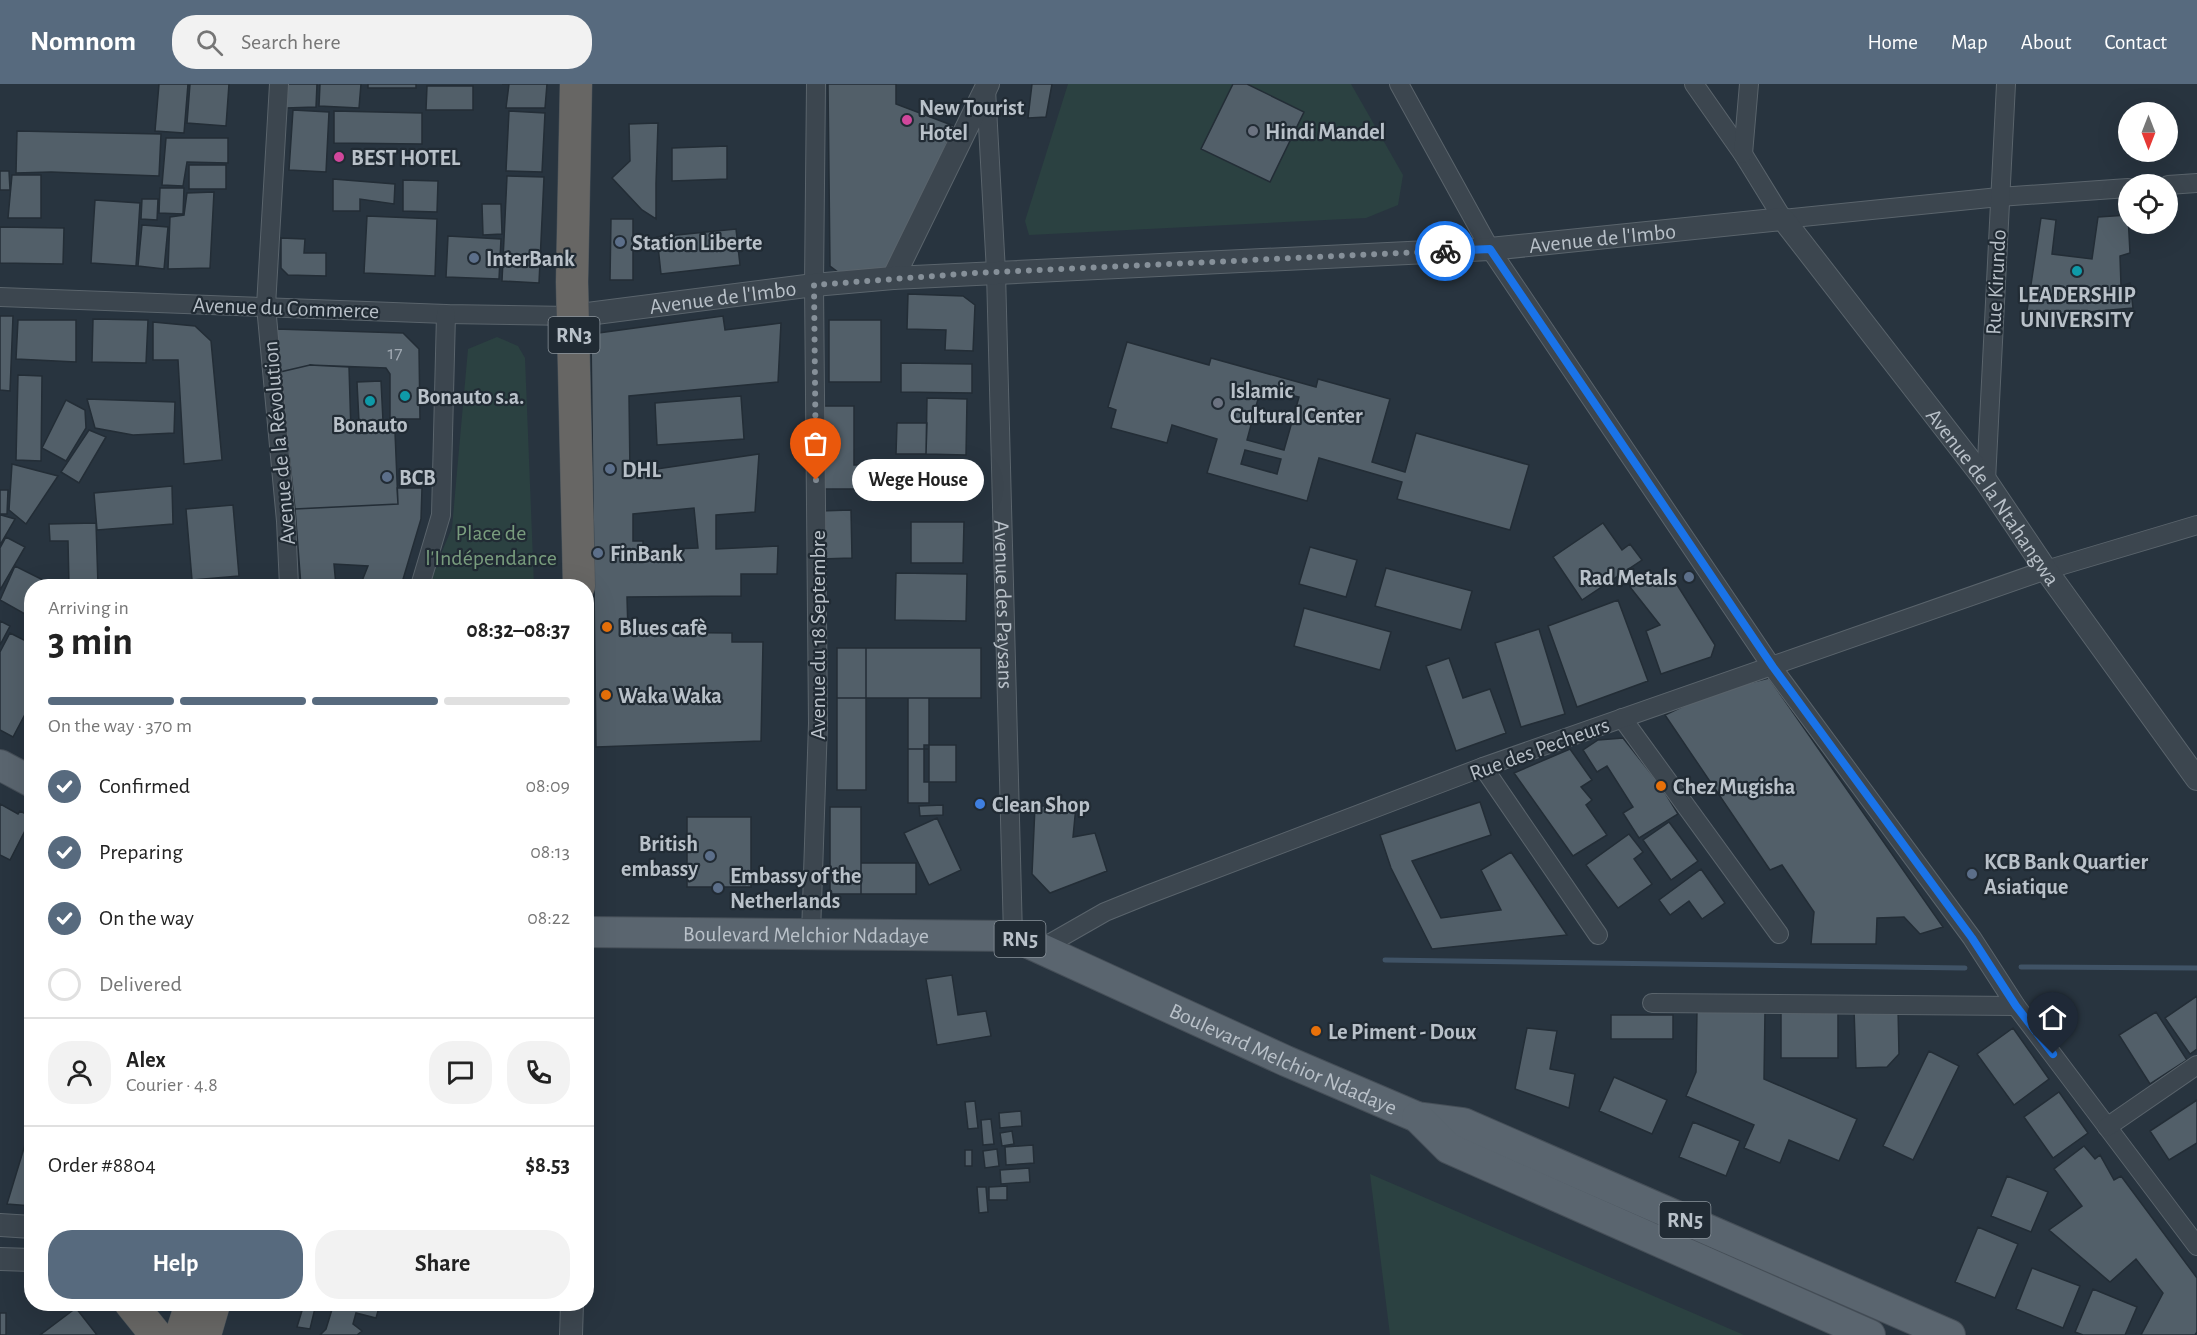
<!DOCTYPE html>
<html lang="en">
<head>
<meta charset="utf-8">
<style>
	:root { --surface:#fff; --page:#f2f2f2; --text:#222; --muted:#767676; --line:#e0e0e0; --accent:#576a7e }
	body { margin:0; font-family:"Alegreya Sans",sans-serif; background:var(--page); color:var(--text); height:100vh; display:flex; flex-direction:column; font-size:22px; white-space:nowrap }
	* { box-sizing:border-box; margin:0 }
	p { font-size:20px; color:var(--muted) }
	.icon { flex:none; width:33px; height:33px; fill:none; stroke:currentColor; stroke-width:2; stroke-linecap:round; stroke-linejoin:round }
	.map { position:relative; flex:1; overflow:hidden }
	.side { position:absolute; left:24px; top:495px; width:570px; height:732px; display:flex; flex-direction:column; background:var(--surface); border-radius:24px; box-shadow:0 6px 24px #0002 }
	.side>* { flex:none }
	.needle { width:39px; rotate:180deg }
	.controls { position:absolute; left:2118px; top:18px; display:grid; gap:12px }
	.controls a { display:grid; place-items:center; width:60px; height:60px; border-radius:50%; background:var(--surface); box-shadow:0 6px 24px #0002; font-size:30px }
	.pin { position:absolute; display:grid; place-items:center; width:51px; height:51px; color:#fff; margin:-62px -26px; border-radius:50% 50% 50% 0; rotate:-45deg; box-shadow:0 0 6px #0007 }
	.pin .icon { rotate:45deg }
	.courier { position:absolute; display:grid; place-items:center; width:60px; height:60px; margin:-30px; border:4px solid #1a73e8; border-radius:50%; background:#fff; color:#222; box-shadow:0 2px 8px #0007 }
	.bubble { position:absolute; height:42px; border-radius:21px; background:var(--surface); box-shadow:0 6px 24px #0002; font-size:20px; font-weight:700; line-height:42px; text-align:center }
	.headline em { font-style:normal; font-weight:700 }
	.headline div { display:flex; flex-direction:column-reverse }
	.headline { display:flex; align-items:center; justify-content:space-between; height:102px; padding:0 24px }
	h1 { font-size:39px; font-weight:700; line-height:45px }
	.bar { display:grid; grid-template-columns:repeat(4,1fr); gap:9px 6px; align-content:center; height:72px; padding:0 24px }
	.bar i { height:8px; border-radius:4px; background:var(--line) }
	.bar .selected { background:var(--accent) }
	.bar p { grid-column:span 4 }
	.line { display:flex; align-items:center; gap:15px; padding:0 24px; border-top:2px solid var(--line) }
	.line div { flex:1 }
	.round { display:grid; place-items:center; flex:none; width:63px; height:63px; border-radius:24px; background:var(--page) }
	ol { padding:0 24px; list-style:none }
	li { display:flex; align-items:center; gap:18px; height:66px }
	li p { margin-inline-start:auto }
	li .icon { padding:6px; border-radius:50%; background:var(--accent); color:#fff; stroke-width:4 }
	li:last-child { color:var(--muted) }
	li i { width:33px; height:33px; border:3px solid var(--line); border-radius:50% }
	.primary-button { display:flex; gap:12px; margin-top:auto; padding:12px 24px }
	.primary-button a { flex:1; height:69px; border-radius:24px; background:var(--accent); color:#fff; font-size:24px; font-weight:700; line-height:69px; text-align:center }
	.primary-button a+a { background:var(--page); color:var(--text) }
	header { display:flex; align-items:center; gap:36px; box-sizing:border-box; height:84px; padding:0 30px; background:var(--accent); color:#fff }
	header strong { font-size:28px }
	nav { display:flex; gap:33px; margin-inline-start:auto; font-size:21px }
	.search { width:420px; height:54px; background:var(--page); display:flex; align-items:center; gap:15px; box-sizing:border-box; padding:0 21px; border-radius:24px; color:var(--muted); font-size:22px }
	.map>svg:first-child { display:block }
	.green { fill:#2b4141 }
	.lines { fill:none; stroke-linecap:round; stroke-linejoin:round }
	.stream { stroke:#405366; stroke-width:5 }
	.building { fill:#525f69; stroke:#232d36; stroke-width:1.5; fill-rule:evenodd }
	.minor-casing { stroke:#5a646c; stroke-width:20 }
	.tertiary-casing { stroke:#5a646c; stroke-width:24 }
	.primary-casing { stroke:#464f58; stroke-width:32 }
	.trunk-casing { stroke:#475159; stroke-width:33 }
	.minor { stroke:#3c464f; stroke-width:18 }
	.tertiary { stroke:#3c464f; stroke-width:22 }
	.primary { stroke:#5a656f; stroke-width:30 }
	.trunk { stroke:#676664; stroke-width:32 }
	.done { stroke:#869099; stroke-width:6; stroke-dasharray:0 10.8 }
	.route { stroke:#1a73e8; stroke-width:8 }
	.hotel-dot { fill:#d1479c; stroke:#212b34; stroke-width:2 }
	.worship-dot { fill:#6b7280; stroke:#212b34; stroke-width:2 }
	.service-dot { fill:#5c6f8a; stroke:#212b34; stroke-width:2 }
	.culture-dot { fill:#0f9aa8; stroke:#212b34; stroke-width:2 }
	.food-dot { fill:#e8710a; stroke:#212b34; stroke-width:2 }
	.shop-dot { fill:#3f7fe0; stroke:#212b34; stroke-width:2 }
	.labels { text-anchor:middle; stroke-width:4.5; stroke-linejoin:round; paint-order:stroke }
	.number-label { font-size:20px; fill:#9fa8b1 }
	.shield { fill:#212b34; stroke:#8b949c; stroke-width:1.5 }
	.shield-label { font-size:21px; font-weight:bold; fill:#b9c1c9 }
	.poi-label { font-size:22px; font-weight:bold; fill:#b9c1c9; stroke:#212b34; text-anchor:start }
	.street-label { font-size:22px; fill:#b9c1c9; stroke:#212b34 }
	.park-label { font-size:22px; fill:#799d7e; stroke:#212b34 }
</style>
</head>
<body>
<header>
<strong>Nomnom</strong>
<div class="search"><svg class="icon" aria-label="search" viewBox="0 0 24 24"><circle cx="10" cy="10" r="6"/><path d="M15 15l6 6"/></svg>Search here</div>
<nav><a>Home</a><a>Map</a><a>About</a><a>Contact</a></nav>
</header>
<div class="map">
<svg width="2197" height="1251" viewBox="0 0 2197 1251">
	<rect width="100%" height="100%" fill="#28343f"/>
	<path class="green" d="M1068,0H1351L1403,91L1398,121L1366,134L1029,151L1025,137Z
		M497,253L518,262L525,274L534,502H430L435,484L452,444L468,265Z
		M1370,1090L1744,1251H1390Z"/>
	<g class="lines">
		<path class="stream" d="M1385,876L1965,884
			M2021,883L2197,884"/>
	</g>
	<path class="building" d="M159,0H188L184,49L155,47Z
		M190,0H229L226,42L187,39Z
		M287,0H317L316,23L285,24Z
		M320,0H361L359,24L319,22Z
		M368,0H416V4H368Z
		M502,0H547L545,24H506L509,0Z
		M828,0H896V20L954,42L896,178L875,198L846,194L830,182Z
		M1032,0H1052L1046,33L1028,34Z
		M1233,0H1247L1304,28L1270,98L1201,65Z
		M427,2H473V26H426Z
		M293,26L329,28L326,88L289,86Z
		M334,27L422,29V60L334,59Z
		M509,27L545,29L542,88L506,87Z
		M658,39L656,99V135L642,126L612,94L630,77L629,40Z
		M17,47L161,50L159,92L51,88L16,89Z
		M166,54H228V79L187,78L183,102L162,101Z
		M727,62V95L672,97V64Z
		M189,81H226V105H189Z
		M0,87H9L10,106H0Z
		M12,91H41V134H8Z
		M507,92L544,93L539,199L502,197Z
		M333,95L395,100L394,120L360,115V127H333Z
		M403,96L438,97L437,128L403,127Z
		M160,104H184L183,130L159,129Z
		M214,108L210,184L168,185L170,133L184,131L187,109Z
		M142,115H158L157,136L141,135Z
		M95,116L140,119L136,182L91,179Z
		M482,120H501L502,150L483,151Z
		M2128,131L2130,169L2120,172L2121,202L2130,199L2133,224L2065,230L2027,227L2041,134L2056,136L2052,170L2092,175L2098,133Z
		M367,132L437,135L435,192L364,189Z
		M611,135H633V196H610Z
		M142,141L168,143L164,185L138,182Z
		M0,143L64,144L63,180L0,179Z
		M736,145L740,181L661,190L657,153Z
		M448,152L501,155L499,195L446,193Z
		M281,154L305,155L304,169H326V192L288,191L281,184Z
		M908,210L963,212L975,221L973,267L945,266L946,246L907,245Z
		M0,232H13L10,307L0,306Z
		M723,232L725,246L781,239L778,298L629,312L630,389L759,370L755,428L716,431V465L778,462L777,490H741V512L627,513L628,548L732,549V558H763L761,657L596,663L591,250ZM694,424L698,464L643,466V457H633V430Z
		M93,235L148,236L146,279L92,278Z
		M18,236H76V278L16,275Z
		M829,236H881V298H829Z
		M153,238L195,242L211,257L222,376L184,380L178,276H153Z
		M276,245L403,249L419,265L420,335H390V290L386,284L310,281L280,288Z
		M1127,258L1209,281L1211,274L1316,303L1318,295L1390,315L1372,378L1405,388L1416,349L1529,381L1510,446L1397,415L1402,398L1319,374L1307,417L1207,389L1217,355L1172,341L1167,359L1111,344L1116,326L1108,323ZM1261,304L1299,313L1284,366L1247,356ZM1245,366L1281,375L1277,390L1241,380Z
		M901,279L972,280V309L901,308Z
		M310,281L349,283L351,348H395L398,420L295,425L280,288Z
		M18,291L42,292L41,377L16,376Z
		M381,297L383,337L359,338L357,298Z
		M741,312L744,355L657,361L655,319Z
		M927,314L967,315L966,371L926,370Z
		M87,315L175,318L174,349L133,351L95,344Z
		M66,316L85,326L86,344L66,377L42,364Z
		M814,322H854V381H886V405H814Z
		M897,339H927L926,370H896Z
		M89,346L106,353L79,399L61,388Z
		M12,380L58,392L26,440L9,426Z
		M172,402L173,440L97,446L94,409Z
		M397,404H422L421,435L401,502H360L368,482L334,480L336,502H301L295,425L398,420Z
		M0,406H8L7,430H0Z
		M233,421L239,492L192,496L186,425Z
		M851,426L852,474L820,475L819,427Z
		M1,431L15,435L0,461V432Z
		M911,438H964L963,479H911Z
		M96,439L98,502H69L68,457H50L49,440Z
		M1603,439L1622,466L1630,460L1642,476L1582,516L1553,473Z
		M6,453L25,463L0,506V464Z
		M1310,463L1357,476L1346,513L1299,500Z
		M15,482L55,502H32V534L0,516Z
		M1386,484L1472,507L1461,546L1375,522Z
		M1669,488L1715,561L1711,573L1661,590L1646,547L1660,541L1630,503Z
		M896,489L967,490L966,537L895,536Z
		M1618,516L1648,597L1577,623L1548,542Z
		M1304,524L1391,548L1380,586L1294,562Z
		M0,537L10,542L0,561Z
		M1539,545L1565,630L1521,643L1495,559Z
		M10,549L32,560V617L13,653L0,646V568Z
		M837,564H866V614H837Z
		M866,564H981V614H866Z
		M1449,574L1463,614L1490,605L1506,649L1456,667L1426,582Z
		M1769,594L1943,843L1920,850L1904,833L1877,834L1876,860H1811L1814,828L1782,781L1770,786L1665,631L1713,608Z
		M837,614H866V706H837Z
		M908,614H929V665H908Z
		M1623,654L1661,702L1678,730L1639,754L1623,729L1633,723L1607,682L1597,688L1583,666L1598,656Z
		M924,661H956V698H924Z
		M908,665H929V719H908Z
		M1570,665L1592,696L1581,703L1592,716L1586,721L1607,751L1573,772L1514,689Z
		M1480,718L1491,751L1412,777L1441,834L1501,826L1481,786L1511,768L1567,851L1432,865L1391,784L1380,751Z
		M0,720L18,730L20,727L32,733L10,776L0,771Z
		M943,721V731L920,732L919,722Z
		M1035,722H1076L1073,753L1095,749L1107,787L1050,809L1032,790Z
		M830,723H861V810H830Z
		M687,733H751V803H687Z
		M937,734L961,786L929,801L904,749Z
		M1669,738L1698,777L1671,796L1643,756Z
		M1629,750L1643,768L1634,775L1652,800L1618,824L1586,781Z
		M861,779H916V810H861Z
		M1701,785L1725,819L1702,835L1689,817L1670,831L1659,816Z
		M952,891L958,931L986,927L991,952L937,961L926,895Z
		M2197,912V965L2190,970L2165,934Z
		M1898,924L1899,970L1887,983L1856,984L1854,925Z
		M1697,926L1765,927L1764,995L1857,1035L1839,1077L1789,1056L1780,1079L1744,1064L1754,1041L1686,1012L1696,988Z
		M2156,928L2187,976L2150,1000L2119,951Z
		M1781,929H1838V974H1781Z
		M1611,931H1673V955H1611Z
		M1527,944L1557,947L1550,985L1575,990L1569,1024L1515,1005Z
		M2013,944L2049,995L2014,1021L1977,970Z
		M1929,967L1959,982L1913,1076L1883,1062Z
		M1614,993L1667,1016L1652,1050L1599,1027Z
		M2059,1008L2088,1049L2053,1074L2024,1033Z
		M2197,1016V1059L2169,1076L2150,1047Z
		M975,1017L978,1044L968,1045L965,1018Z
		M1021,1027L1022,1042L1000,1044L999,1029Z
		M991,1035L994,1060L983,1061L981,1036Z
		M1693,1038L1740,1057L1726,1092L1679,1073Z
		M31,1041L32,1122L7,1120Z
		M1012,1047L1014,1060L1002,1062L1000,1049Z
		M1033,1061L1034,1079L1006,1081L1005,1063Z
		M2084,1062L2095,1075L2100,1071L2114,1096L2121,1092L2197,1194V1248L2195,1251H2141L2163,1209L2136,1175L2110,1198L2049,1146L2082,1122L2054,1085Z
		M997,1065L999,1082L985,1084L983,1067Z
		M965,1066H972V1082H965Z
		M1029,1084L1030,1098L1001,1100L1000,1086Z
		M2007,1092L2048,1108L2031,1148L1991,1132Z
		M1007,1102V1116H989V1103Z
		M977,1103H986L988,1128L979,1129Z
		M1978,1143L2018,1160L1995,1214L1955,1198Z
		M2032,1184L2080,1202L2063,1244L2016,1225Z
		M2093,1205L2137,1223L2125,1251H2083L2075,1248Z
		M304,1220H316L310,1245L297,1243Z
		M322,1220H380L376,1234L356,1229L353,1240L362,1247L357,1251H320L326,1245L333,1222Z
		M76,1224L97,1251H40Z
		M0,1229H6V1251H0Z"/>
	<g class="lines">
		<g class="minor-casing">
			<g id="minor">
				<path d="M279,0L266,222L286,437L289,502"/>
				<path d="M1399,0L1490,165L1772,583L1972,854L2016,922L2197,1162"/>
				<path d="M1694,0L1743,70L1783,135L1999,113L2128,104"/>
				<path id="s1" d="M986,5L996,188L1013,852"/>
				<path d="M1743,70L1749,0"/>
				<path d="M2168,101L2197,99"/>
				<path d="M0,213L446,230L572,232"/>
				<path d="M1986,397L2006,0"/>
				<path d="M420,502L441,431L446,230"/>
				<path d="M1622,634L1779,850"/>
				<path d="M1483,683L1598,851"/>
				<path d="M811,850L818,639L814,201L816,0"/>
				<path d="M1042,864L1105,828L1147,811L1483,683L2046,486L2197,441"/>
				<path d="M1652,919L2016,922"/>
				<path d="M2107,1043L2197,981"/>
			</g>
		</g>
		<g class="tertiary-casing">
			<g id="tertiary">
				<path d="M893,194L988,0"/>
				<path id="s2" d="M572,232L814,201L893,194L1490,165L1783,135L1986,397L2046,486L2197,695"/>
				<path d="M0,1141L32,1143"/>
				<path d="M0,1175L32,1176"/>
				<path d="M571,1251L572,1220"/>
			</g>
		</g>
		<g class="primary-casing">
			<g id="primary">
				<path d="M0,681L32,698"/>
				<path id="s3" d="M586,848L1013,852L1286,977L1417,1033L1463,1039L1950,1251"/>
				<path d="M1417,1033L1448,1064L1870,1251"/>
			</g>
		</g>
		<g class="trunk-casing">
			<path id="trunk" d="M576,0L572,198L579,502
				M131,1220L156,1251
				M181,1251L191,1220
				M205,1251L214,1220"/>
		</g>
		<use href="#minor" class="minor"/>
		<use href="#tertiary" class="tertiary"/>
		<use href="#primary" class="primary"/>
		<use href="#trunk" class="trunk"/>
	</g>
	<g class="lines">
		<path class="done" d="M816,396L814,201L975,189L1445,167"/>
		<path class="route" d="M1445,167L1490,165L1773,583L1972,854L2016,922L2053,970"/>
	</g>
	<g class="hotel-dot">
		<circle cx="907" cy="36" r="6"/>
		<circle cx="339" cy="73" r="6"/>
	</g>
	<g class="worship-dot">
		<circle cx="1253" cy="47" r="6"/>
		<circle cx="1218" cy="319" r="6"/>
	</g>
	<g class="service-dot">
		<circle cx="620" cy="158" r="6"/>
		<circle cx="474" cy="174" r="6"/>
		<circle cx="610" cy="385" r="6"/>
		<circle cx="387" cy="393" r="6"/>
		<circle cx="598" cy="469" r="6"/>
		<circle cx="1689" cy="493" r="6"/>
		<circle cx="710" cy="772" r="6"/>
		<circle cx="1972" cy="790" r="6"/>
		<circle cx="718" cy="804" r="6"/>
	</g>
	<g class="culture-dot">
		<circle cx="2077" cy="187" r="6"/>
		<circle cx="405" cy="312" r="6"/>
		<circle cx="370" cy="317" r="6"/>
	</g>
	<g class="food-dot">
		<circle cx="607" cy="543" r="6"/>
		<circle cx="606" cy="611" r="6"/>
		<circle cx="1661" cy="702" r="6"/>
		<circle cx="1316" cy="947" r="6"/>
	</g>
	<circle class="shop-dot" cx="980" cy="720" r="6"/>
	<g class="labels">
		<g class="number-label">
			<text x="395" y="275">17</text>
		</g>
		<g class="shield">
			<rect x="548.5" y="233" width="51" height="36" rx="4.5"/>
			<rect x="994.5" y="837" width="51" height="36" rx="4.5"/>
			<rect x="1659.5" y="1118" width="51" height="36" rx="4.5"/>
		</g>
		<g class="shield-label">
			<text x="574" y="258">RN3</text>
			<text x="1020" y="862">RN5</text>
			<text x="1685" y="1143">RN5</text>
		</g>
		<g class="poi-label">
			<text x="919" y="31">New Tourist<tspan x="919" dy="25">Hotel</tspan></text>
			<text x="1265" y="55">Hindi Mandel</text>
			<text x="351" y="81">BEST HOTEL</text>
			<text x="632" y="166">Station Liberte</text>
			<text x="486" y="182">InterBank</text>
			<text x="2077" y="218" text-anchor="middle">LEADERSHIP<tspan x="2077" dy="25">UNIVERSITY</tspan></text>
			<text x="1230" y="314">Islamic<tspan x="1230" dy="25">Cultural Center</tspan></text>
			<text x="417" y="320">Bonauto s.a.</text>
			<text x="370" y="348" text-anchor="middle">Bonauto</text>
			<text x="622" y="393">DHL</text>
			<text x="399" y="401">BCB</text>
			<text x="610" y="477">FinBank</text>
			<text x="1677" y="501" text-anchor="end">Rad Metals</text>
			<text x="619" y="551">Blues cafè</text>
			<text x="618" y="619">Waka Waka</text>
			<text x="1673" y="710">Chez Mugisha</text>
			<text x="992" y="728">Clean Shop</text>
			<text x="698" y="767" text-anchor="end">British<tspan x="698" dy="25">embassy</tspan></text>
			<text x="1984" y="785">KCB Bank Quartier<tspan x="1984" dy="25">Asiatique</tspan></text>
			<text x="730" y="799">Embassy of the<tspan x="730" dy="25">Netherlands</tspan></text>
			<text x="1328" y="955">Le Piment - Doux</text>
		</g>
		<g class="street-label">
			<text dy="8" stroke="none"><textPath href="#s2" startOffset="1034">Avenue de l'Imbo</textPath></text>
			<text transform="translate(1995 198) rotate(-87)" y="8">Rue Kirundo</text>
			<text dy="8" stroke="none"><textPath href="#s2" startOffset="152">Avenue de l'Imbo</textPath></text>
			<text transform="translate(286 223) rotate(2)" y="8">Avenue du Commerce</text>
			<text transform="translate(278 359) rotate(-95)" y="8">Avenue de la Révolution</text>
			<text dy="8" stroke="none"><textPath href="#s2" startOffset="1564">Avenue de la Ntahangwa</textPath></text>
			<text dy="8" stroke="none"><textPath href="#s1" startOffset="516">Avenue des Paysans</textPath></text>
			<text transform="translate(817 551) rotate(-90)" y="8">Avenue du 18 Septembre</text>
			<text transform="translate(1539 664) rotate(-20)" y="8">Rue des Pecheurs</text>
			<text dy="8" stroke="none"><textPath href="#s3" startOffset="220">Boulevard Melchior Ndadaye</textPath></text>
			<text dy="8" stroke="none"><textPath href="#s3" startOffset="724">Boulevard Melchior Ndadaye</textPath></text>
		</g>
		<g class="park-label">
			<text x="491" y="456">Place de<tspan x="491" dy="25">l'Indépendance</tspan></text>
		</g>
	</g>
</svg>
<div class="controls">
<a><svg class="needle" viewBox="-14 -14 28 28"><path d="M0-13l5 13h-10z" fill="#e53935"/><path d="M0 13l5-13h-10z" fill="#767676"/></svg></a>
<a><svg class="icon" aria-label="locate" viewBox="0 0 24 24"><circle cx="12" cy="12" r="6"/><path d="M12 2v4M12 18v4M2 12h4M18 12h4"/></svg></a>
</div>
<div class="pin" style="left:816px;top:396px;background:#ea580c"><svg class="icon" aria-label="bag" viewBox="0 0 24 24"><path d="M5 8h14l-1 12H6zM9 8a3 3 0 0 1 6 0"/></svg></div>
<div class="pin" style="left:2053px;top:970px;background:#1f2937"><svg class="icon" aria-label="home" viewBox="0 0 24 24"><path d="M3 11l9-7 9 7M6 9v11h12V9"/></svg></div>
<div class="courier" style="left:1445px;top:167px"><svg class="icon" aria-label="bike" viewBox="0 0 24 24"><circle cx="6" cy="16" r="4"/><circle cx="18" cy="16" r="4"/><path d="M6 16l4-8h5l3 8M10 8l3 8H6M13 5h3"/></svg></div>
<div class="bubble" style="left:852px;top:375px;width:132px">Wege House</div>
<section class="side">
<div class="headline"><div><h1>3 min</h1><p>Arriving in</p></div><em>08:32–08:37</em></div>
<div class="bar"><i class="selected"></i><i class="selected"></i><i class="selected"></i><i></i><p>On the way · 370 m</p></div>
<ol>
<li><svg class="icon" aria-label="check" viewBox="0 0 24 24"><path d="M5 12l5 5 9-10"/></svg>Confirmed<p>08:09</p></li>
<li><svg class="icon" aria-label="check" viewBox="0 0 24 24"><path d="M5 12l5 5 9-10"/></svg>Preparing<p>08:13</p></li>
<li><svg class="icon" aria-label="check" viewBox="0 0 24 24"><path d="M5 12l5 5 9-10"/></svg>On the way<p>08:22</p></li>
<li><i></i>Delivered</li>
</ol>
<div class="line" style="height:108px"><a class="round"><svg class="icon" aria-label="person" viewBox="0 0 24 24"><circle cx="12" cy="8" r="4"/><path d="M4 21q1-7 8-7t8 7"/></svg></a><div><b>Alex</b><p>Courier · 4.8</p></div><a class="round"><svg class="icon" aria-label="chat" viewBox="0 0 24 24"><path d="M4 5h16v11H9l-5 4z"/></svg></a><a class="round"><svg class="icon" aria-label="phone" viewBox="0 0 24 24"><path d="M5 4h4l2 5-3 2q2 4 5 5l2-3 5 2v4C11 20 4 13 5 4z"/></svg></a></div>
<div class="line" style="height:78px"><div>Order #8804</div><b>$8.53</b></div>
<div class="primary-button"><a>Help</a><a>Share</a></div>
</section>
</div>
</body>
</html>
